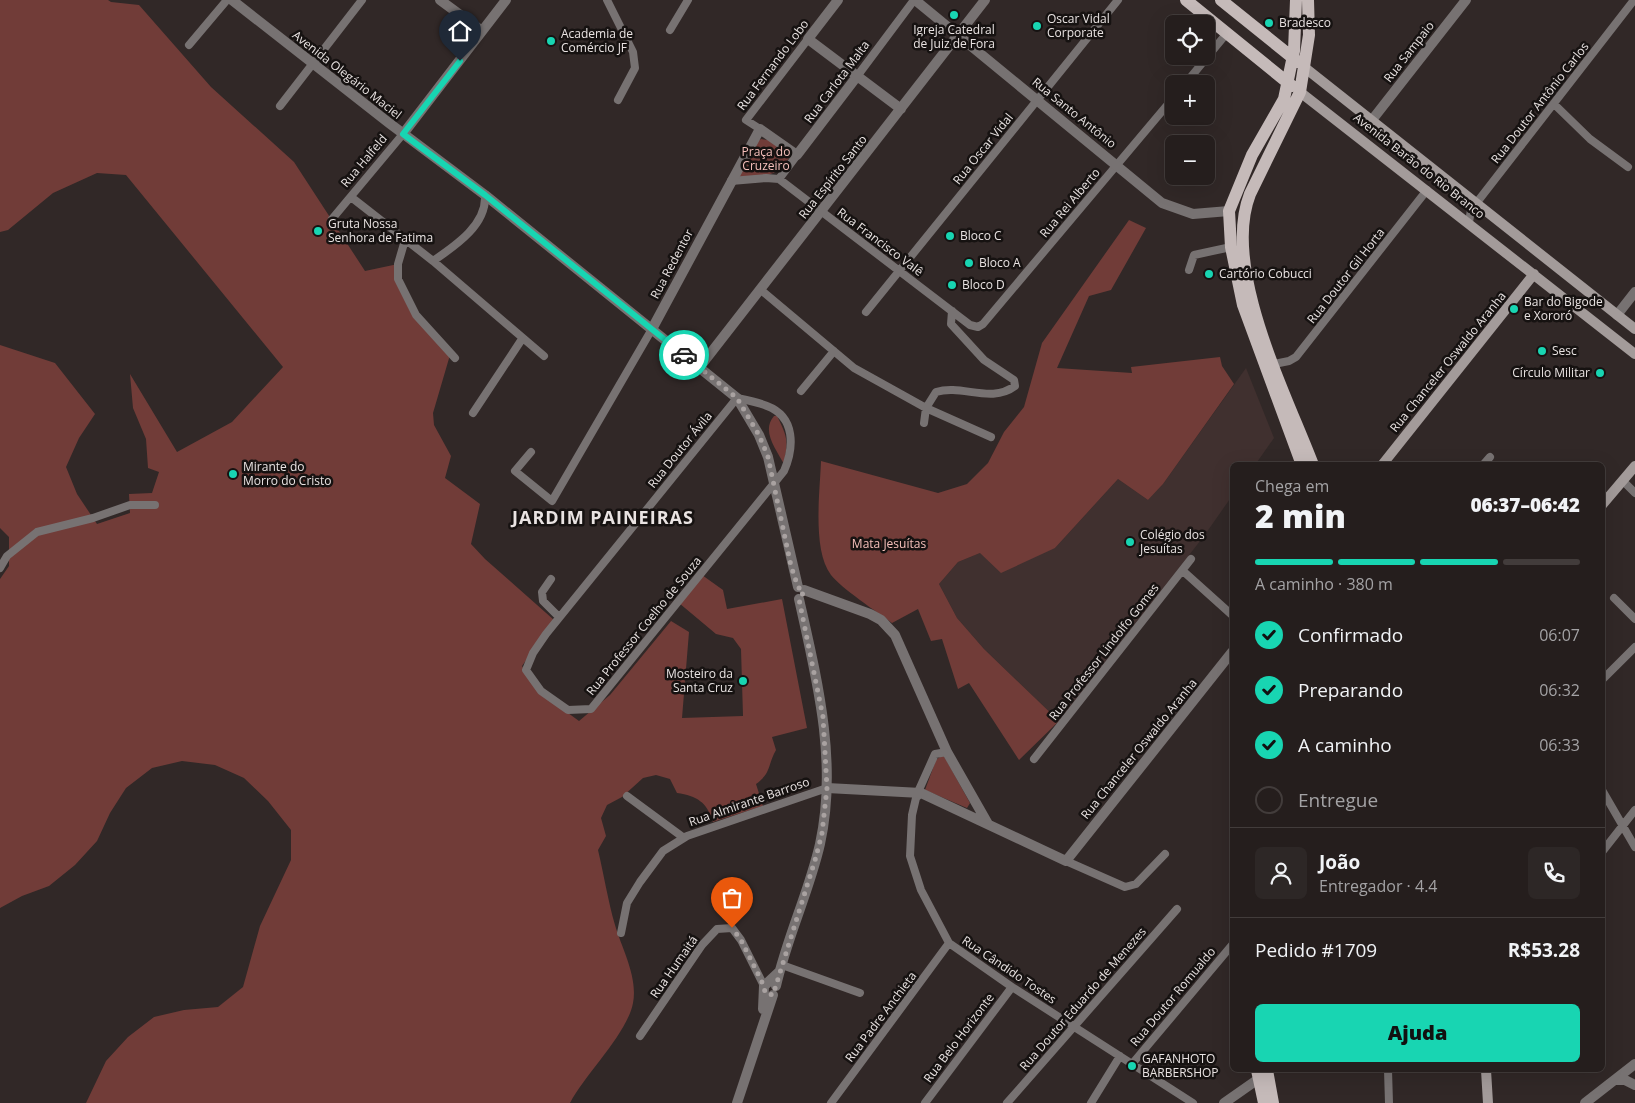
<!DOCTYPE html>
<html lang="pt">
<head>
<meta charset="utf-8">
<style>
	:root { --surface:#251e1d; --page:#2d2726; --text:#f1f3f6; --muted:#a3a2a4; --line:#423c3b; --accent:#18d5b2 }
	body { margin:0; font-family:"Open Sans",sans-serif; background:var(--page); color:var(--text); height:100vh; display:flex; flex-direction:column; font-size:19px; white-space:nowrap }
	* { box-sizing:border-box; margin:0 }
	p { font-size:16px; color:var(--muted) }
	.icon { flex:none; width:28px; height:28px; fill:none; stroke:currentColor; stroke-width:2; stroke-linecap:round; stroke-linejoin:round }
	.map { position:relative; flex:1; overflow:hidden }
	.side { position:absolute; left:1230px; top:462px; width:375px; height:610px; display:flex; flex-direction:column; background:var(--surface); border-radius:8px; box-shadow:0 5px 20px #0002,0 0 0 1px var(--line) }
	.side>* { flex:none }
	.tools { position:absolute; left:1165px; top:15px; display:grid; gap:10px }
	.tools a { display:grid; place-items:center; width:50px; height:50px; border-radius:8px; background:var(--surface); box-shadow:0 5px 20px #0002,0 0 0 1px var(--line); font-size:25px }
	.pin { position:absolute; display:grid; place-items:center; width:42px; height:42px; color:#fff; margin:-51px -21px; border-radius:50% 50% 50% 0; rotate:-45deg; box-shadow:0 0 5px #0007 }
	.pin .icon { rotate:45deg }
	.courier { position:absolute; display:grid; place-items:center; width:50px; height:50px; margin:-25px; border:4px solid #18d5b2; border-radius:50%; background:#fff; color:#222; box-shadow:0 1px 6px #0007 }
	.summary em { font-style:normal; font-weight:800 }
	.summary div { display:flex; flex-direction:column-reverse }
	.summary { display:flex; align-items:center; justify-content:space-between; height:85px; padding:0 25px }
	h1 { font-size:32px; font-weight:800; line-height:38px }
	.bar { display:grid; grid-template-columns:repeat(4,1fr); gap:8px 5px; align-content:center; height:60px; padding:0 25px }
	.bar i { height:6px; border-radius:4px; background:var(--line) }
	.bar .on { background:var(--accent) }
	.bar p { grid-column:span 4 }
	.line { display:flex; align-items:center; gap:12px; padding:0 25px; border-top:1px solid var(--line) }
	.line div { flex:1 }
	.round { display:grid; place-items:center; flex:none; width:52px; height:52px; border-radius:8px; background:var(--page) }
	ol { padding:0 25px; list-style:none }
	li { display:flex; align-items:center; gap:15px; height:55px }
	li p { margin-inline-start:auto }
	li .icon { padding:5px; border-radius:50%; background:var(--accent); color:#111; stroke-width:4 }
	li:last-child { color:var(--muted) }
	li i { width:28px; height:28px; border:2px solid var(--line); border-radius:50% }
	.action { display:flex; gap:10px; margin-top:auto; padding:10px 25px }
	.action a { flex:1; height:58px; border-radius:8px; background:var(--accent); color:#111; font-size:20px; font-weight:800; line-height:58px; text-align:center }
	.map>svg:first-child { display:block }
	.built { fill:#40302f }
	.green { fill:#713c38 }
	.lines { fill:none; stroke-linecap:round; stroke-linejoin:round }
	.minor { stroke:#777272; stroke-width:8 }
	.tertiary { stroke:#777272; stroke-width:10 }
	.secondary { stroke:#a39b9a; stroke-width:10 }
	.primary { stroke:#c5bab9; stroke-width:12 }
	.done { stroke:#a9a2a1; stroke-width:5; stroke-dasharray:0 9 }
	.route { stroke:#18d5b2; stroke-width:6 }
	.poi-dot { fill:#18d5b2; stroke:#161211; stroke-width:2 }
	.labels { text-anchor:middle; stroke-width:5; stroke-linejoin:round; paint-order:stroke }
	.poi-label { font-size:12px; fill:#e9e3e2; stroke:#161211; text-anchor:start }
	.street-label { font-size:12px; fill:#e9e3e2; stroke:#161211 }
	.park-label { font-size:12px; fill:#f6c0bb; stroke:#161211 }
	.district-label { font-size:18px; font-weight:bold; letter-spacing:1px; fill:#e9e3e2; stroke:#161211 }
</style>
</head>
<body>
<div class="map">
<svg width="1635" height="1103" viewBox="0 0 1635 1103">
	<rect width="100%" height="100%" fill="#312827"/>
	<path class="built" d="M1246,368L1274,438L1255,465H1232V496L1204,536L1059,721L984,649L957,618L939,584L958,562L980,553L1055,548L1118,479L1148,500L1163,484Z"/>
	<path class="green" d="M0,0H108L111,2L139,5L211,87L294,162L365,271L398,264L409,309L450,355L433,413L434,425L451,456L445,478L480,504L471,544L485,559L554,620L522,666L538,691L579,721L610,695L671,621L689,632L682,718L743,716L741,649L733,638L716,634L679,603L702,575L723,590L727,609L782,599L807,728L772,737L776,750C767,766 772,772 756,784L763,806L713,822C707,802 697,796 677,793L670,779L656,775L643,778L622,797L607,805L601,818L606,836L598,850C604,875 608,901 615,925C622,949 638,977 633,1003C627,1034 586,1073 570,1103H86L106,1061L128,1037L154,1017L184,1010L218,1007L243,987L260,926L291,860V830L268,801L244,778L215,765L182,761L152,768L126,788L110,813L97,841L75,865L49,886L22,896L0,908V579L9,566V537L0,528V345L55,363L95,414L79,438L66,467L77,494L97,524L130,513L129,494L152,493L159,472L148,468L146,439L133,408L130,374L177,452L232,422L283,367L126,175L97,173L53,193L8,230L0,232Z
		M761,139L768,140L791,155C776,180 761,176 735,178L756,142Z
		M1129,220L1146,228L1111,290L1089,296L1057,368L1132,373L1131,367L1220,357L1222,366L1234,384L1163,484L1148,500L1118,479L1055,548L1001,573L980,553L958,562L939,584L957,618L984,649L1059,721L1019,760L969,683L958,689L942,639L931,641L918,609L892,623C877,612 841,588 831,575C812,550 820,492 821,461L938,493L967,484L988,463L1004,432L1024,407L1042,343Z
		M774,416H777C788,438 788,440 784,464C776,449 761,431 774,416Z
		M941,756H944L970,803L967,808L925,790L936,760Z"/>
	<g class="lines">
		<path class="minor" d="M607,0L633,52L635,68L618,100
			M670,30L688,0
			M189,45L227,0
			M858,75L914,0
			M1185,84L1227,33
			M1554,104L1590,139L1628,167
			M280,106L362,0
			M760,129L746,120L808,39
			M779,179L797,155
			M731,181L766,178L779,179L970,325L978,327L983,324L1174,97
			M351,197L433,261L544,356
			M332,219L403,134
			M1469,222L1471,210L1634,0
			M405,240L398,264V279L416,315L455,358
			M433,261C455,246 487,225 485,195
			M1189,270L1194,255L1231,247
			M761,290L854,368L926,408L991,437
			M866,312L1118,0
			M1274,364L1289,361L1296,357L1427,190
			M801,391L834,351
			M737,398C747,400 758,402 767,406C796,417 794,448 784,471L591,709L568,710L541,691L526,670L533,653L546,634Z
			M473,413L522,339
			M924,423L926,408L936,392C962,384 991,404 1015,386L1014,380L984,360L951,324L952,311
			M531,452L515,471L552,501L652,329
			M1483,465L1490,457
			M1623,481L1635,493
			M0,568L7,556L37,532L93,518L130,505H155
			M1183,571L1232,615
			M551,579L542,592L543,601L559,617
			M1614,598L1635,619
			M1602,680L1635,647
			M1034,759L1191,559
			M1602,790L1635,847
			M918,792L935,754L947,752
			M921,793L916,798L912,815L910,856L921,890L949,943L1012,987L1193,1103
			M627,796L684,838
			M1602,852L1635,810
			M1066,861L1125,887L1136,884L1165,854
			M621,933L627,903L640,882L663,851L687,836L827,788
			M782,965L860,993
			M640,1036L702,945L717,929L732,928L741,940L764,986
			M1132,1064L1232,945
			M1388,1070L1389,1103
			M831,1103L949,943
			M925,1103L1012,987
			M1007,1103L1177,909
			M1091,1103L1120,1056"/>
		<path class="tertiary" d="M232,0L389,123L485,195L737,398L759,435L768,457L798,587
			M440,0L482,31
			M838,0L808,39L901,109
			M915,0L1162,203L1193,214L1229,211
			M1372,120L1466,0
			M403,134L506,0
			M1617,315L1635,292
			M652,329L760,129L797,155L858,75
			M699,368L985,0
			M804,590L870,614L881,620L895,635L947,752L988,824
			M827,788L921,793L1066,861L1232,652
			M776,986C787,937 809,892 820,844C838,762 817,679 799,599
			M763,1009L764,986L779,972
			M1616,1080H1625L1635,1085
			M737,1103L773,995
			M1224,1103L1264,1075
			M1585,1103L1635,1064"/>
		<path class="secondary" d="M1304,67L1635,329
			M1300,92L1635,354
			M1382,465L1534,274
			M1602,505L1635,466
			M1486,1070L1488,1103"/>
		<path class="primary" d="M1186,0L1292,86
			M1221,0L1298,62
			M1296,0L1294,51L1284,99L1252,155L1229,211L1231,247L1243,305L1302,465
			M1308,0L1309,35L1300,92L1250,194C1221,268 1286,394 1313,465
			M1257,1070L1264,1103
			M1267,1070L1273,1103"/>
	</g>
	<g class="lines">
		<path class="done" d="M684,355L737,398L759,435L768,457L791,566L798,587L804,592L799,599L823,717L827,788L822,833L816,857L773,995L765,993L764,986L741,940L732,928"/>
		<path class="route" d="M460,61L403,134L485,195L684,355"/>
	</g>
	<g class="poi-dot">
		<circle cx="954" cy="15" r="5"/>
		<circle cx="1269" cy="23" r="5"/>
		<circle cx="1037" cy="26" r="5"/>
		<circle cx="551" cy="41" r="5"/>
		<circle cx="318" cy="231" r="5"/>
		<circle cx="950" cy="236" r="5"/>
		<circle cx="969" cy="263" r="5"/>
		<circle cx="1209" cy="274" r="5"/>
		<circle cx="952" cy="285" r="5"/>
		<circle cx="1514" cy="309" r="5"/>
		<circle cx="1542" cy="351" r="5"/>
		<circle cx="1600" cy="373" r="5"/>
		<circle cx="233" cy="474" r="5"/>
		<circle cx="1130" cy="542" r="5"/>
		<circle cx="743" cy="681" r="5"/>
		<circle cx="1132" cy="1066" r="5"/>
	</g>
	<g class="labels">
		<g class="poi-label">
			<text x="1047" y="23">Oscar Vidal<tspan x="1047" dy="14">Corporate</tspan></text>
			<text x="1279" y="27">Bradesco</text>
			<text x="954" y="34" text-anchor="middle">Igreja Catedral<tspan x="954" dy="14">de Juiz de Fora</tspan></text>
			<text x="561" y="38">Academia de<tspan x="561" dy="14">Comércio JF</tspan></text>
			<text x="328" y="228">Gruta Nossa<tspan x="328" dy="14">Senhora de Fatima</tspan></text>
			<text x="960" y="240">Bloco C</text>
			<text x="979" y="267">Bloco A</text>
			<text x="1219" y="278">Cartório Cobucci</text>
			<text x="962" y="289">Bloco D</text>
			<text x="1524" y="306">Bar do Bigode<tspan x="1524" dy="14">e Xororó</tspan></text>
			<text x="1552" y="355">Sesc</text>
			<text x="1590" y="377" text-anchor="end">Círculo Militar</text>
			<text x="243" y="471">Mirante do<tspan x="243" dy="14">Morro do Cristo</tspan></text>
			<text x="1140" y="539">Colégio dos<tspan x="1140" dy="14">Jesuítas</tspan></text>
			<text x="733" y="678" text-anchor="end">Mosteiro da<tspan x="733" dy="14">Santa Cruz</tspan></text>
			<text x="1142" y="1063">GAFANHOTO<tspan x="1142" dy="14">BARBERSHOP</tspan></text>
		</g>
		<g class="street-label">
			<text transform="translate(1409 52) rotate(-52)" y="4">Rua Sampaio</text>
			<text transform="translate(773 65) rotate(-53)" y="4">Rua Fernando Lobo</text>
			<text transform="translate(347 75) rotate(38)" y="4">Avenida Olegário Maciel</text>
			<text transform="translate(837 82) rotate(-53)" y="4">Rua Carlota Malta</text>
			<text transform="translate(1540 103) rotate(-52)" y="4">Rua Doutor Antônio Carlos</text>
			<text transform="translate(1074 113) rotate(39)" y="4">Rua Santo Antônio</text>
			<text transform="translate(983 149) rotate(-51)" y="4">Rua Oscar Vidal</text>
			<text transform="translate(364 161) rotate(-50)" y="4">Rua Halfeld</text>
			<text transform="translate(1419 166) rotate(38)" y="4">Avenida Barão do Rio Branco</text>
			<text transform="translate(833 177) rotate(-52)" y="4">Rua Espírito Santo</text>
			<text transform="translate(1070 203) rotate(-50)" y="4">Rua Rei Alberto</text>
			<text transform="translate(880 242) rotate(37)" y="4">Rua Francisco Valê</text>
			<text transform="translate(672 264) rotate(-62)" y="4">Rua Redentor</text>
			<text transform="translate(1346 276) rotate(-52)" y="4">Rua Doutor Gil Horta</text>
			<text transform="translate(1448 362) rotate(-51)" y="4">Rua Chanceler Oswaldo Aranha</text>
			<text transform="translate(680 450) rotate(-51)" y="4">Rua Doutor Ávila</text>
			<text transform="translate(644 626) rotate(-51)" y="4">Rua Professor Coelho de Souza</text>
			<text transform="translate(1104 652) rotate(-52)" y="4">Rua Professor Lindolfo Gomes</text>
			<text transform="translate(1139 749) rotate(-51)" y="4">Rua Chanceler Oswaldo Aranha</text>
			<text transform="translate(749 802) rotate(-19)" y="4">Rua Almirante Barroso</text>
			<text transform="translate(674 967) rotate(-55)" y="4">Rua Humaitá</text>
			<text transform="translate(1009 970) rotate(34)" y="4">Rua Cândido Tostes</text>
			<text transform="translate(1173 997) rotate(-50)" y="4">Rua Doutor Romualdo</text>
			<text transform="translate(1083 999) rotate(-49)" y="4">Rua Doutor Eduardo de Menezes</text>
			<text transform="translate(881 1017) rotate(-53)" y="4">Rua Padre Anchieta</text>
			<text transform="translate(959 1038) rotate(-53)" y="4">Rua Belo Horizonte</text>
		</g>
		<g class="park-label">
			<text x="766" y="156">Praça do<tspan x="766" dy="14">Cruzeiro</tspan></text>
			<text x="889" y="548">Mata Jesuítas</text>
		</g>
		<g class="district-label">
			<text x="603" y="524">JARDIM PAINEIRAS</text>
		</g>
	</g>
</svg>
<div class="tools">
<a><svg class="icon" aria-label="locate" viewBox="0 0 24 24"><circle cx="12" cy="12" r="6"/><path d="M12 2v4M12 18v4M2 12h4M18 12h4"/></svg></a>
<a>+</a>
<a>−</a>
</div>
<div class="pin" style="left:732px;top:928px;background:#ea580c"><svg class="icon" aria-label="bag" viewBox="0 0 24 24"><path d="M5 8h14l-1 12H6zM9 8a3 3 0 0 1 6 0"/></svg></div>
<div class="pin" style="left:460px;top:61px;background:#1f2937"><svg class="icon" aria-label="home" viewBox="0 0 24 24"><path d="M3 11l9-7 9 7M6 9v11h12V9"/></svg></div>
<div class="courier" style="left:684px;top:355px"><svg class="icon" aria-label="car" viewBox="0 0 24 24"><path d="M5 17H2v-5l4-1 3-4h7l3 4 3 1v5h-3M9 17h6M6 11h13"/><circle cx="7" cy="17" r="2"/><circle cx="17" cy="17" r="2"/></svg></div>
<section class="side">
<div class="summary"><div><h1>2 min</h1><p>Chega em</p></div><em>06:37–06:42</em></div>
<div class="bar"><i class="on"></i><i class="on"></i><i class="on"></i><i></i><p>A caminho · 380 m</p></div>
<ol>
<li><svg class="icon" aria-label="check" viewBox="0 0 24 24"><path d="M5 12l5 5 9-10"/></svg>Confirmado<p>06:07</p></li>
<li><svg class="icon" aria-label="check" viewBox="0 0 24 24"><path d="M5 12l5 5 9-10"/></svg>Preparando<p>06:32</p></li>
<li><svg class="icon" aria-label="check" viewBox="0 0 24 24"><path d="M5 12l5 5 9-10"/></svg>A caminho<p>06:33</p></li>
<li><i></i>Entregue</li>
</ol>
<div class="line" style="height:90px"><a class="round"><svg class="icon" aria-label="person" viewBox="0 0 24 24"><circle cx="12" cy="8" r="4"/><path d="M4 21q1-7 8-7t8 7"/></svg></a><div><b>João</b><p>Entregador · 4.4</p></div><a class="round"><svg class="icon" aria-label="phone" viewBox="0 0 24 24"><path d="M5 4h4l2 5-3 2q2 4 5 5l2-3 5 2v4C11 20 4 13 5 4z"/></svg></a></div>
<div class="line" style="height:65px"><div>Pedido #1709</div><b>R$53.28</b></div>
<div class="action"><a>Ajuda</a></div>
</section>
</div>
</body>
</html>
